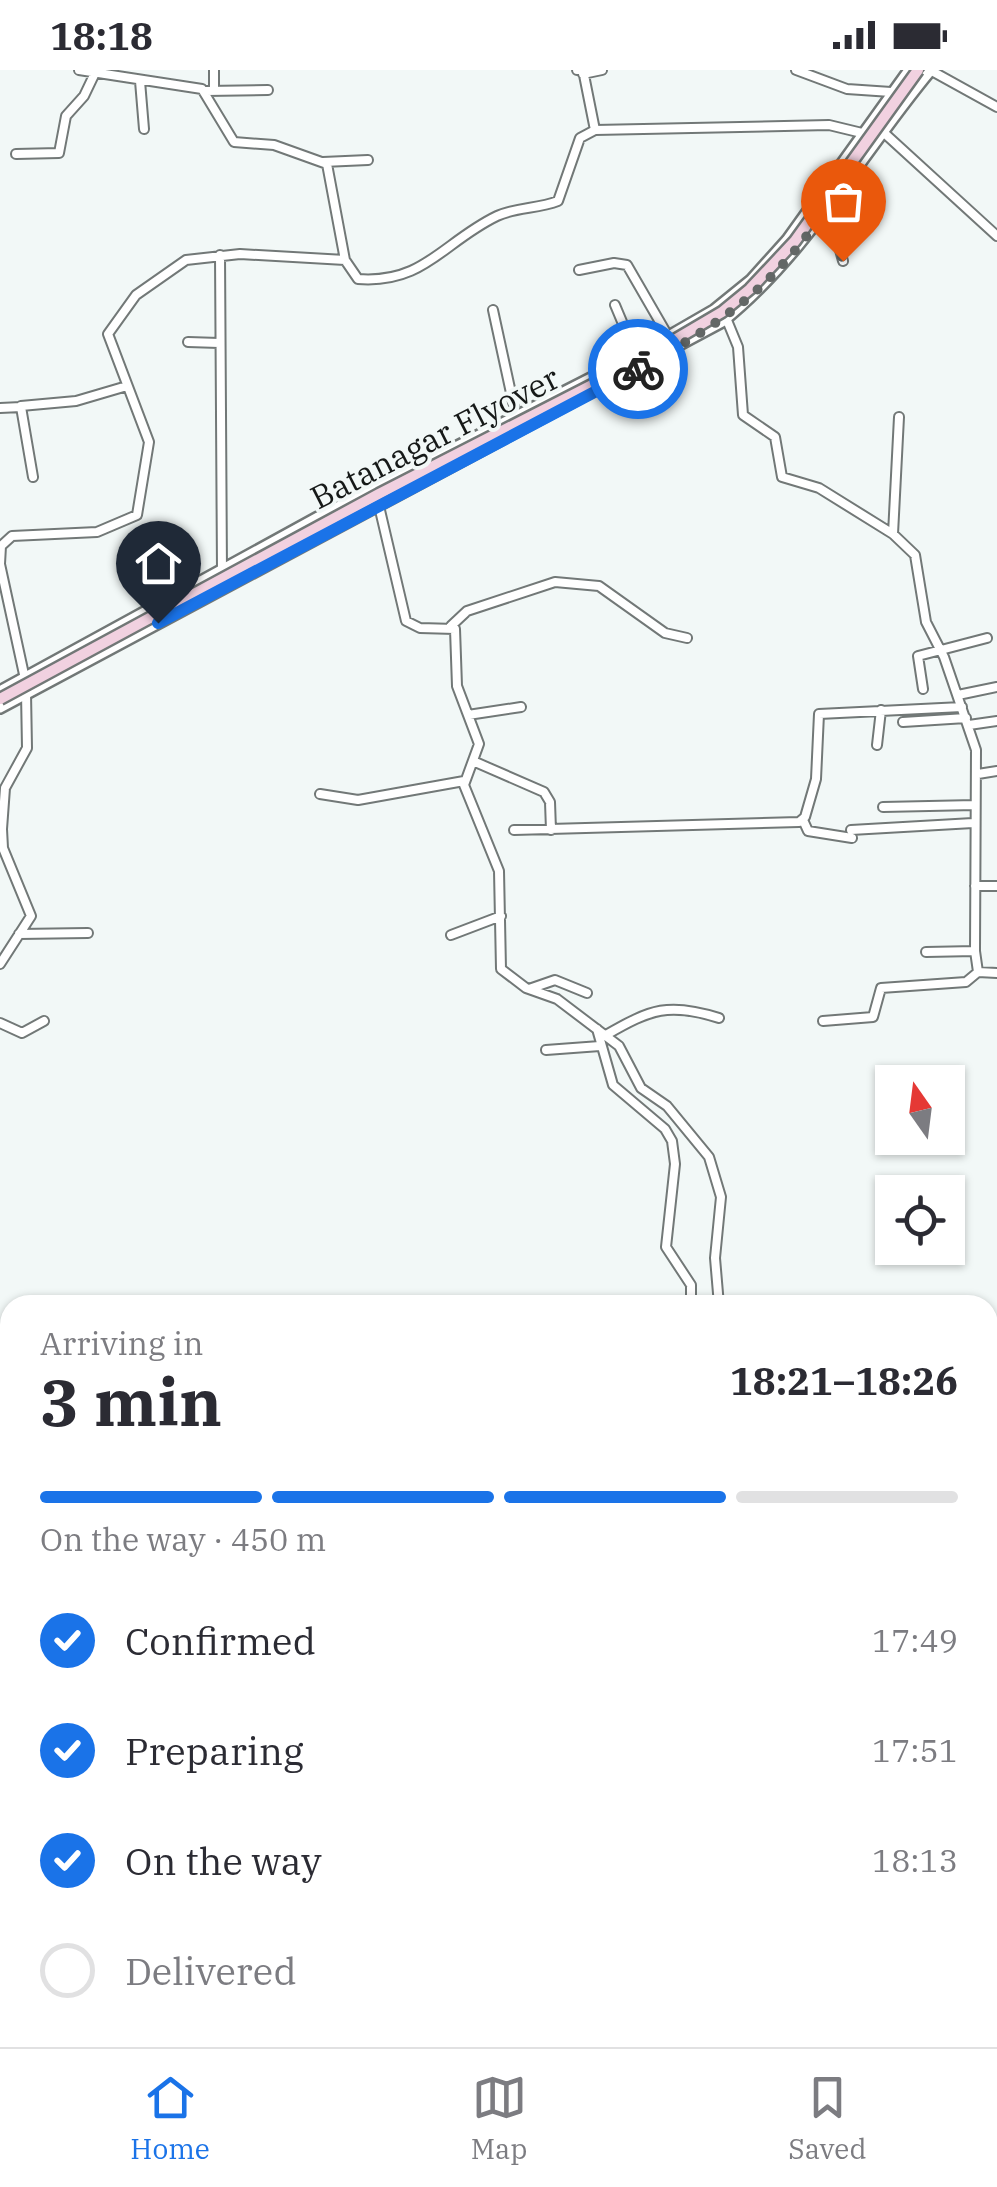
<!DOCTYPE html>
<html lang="en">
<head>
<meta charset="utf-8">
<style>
	:root { --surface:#fff; --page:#f7f7f7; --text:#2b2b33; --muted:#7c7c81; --line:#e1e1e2; --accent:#1a73e8 }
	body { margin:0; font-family:"IBM Plex Serif",serif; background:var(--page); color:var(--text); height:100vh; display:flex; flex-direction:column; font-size:38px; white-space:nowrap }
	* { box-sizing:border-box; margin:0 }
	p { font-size:32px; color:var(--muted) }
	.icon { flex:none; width:55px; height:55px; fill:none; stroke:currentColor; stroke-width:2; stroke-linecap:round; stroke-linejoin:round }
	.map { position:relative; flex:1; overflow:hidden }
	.details { position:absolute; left:0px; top:1225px; width:998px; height:752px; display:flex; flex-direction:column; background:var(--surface); border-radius:30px 30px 0 0; box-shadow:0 2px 8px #0004 }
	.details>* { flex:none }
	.needle { width:65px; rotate:346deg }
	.buttons { position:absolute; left:875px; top:995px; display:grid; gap:20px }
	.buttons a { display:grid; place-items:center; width:90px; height:90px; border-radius:0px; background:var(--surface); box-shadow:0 2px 8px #0004; font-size:50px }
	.pin { position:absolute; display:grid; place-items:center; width:85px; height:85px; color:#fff; margin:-102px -42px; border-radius:50% 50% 50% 0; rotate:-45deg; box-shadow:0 0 10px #0007 }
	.pin .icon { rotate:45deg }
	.courier { position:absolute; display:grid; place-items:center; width:100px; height:100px; margin:-50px; border:8px solid #1a73e8; border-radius:50%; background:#fff; color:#222; box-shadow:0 2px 12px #0007 }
	.head em { font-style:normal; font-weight:800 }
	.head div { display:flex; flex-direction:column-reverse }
	.head { display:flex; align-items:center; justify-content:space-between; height:170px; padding:0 40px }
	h1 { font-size:65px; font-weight:800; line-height:75px }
	.bar { display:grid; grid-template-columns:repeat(4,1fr); gap:15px 10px; align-content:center; height:120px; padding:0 40px }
	.bar i { height:12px; border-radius:8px; background:var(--line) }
	.bar .current { background:var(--accent) }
	.bar p { grid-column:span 4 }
	ol { padding:0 40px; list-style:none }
	li { display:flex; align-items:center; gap:30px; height:110px }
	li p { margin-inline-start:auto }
	li .icon { padding:10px; border-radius:50%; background:var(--accent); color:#fff; stroke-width:4 }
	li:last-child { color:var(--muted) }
	li i { width:55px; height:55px; border:5px solid var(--line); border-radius:50% }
	.status { display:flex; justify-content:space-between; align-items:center; height:70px; padding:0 50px; background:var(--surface); direction:ltr }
	.status svg { height:28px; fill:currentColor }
	.tab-bar { display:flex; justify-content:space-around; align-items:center; height:140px; border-top:2px solid var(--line); background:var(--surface); font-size:28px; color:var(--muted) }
	.tab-bar a { display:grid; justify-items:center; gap:5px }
	.tab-bar .current { color:var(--accent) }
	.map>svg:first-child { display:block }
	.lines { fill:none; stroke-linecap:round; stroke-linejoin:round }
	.minor-casing { stroke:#727877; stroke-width:12 }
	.tertiary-casing { stroke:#727877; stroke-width:14 }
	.minor { stroke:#fff; stroke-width:8 }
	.tertiary { stroke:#fff; stroke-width:9 }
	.secondary-bridge-casing { stroke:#727877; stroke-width:15; stroke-linecap:butt }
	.secondary-bridge { stroke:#f1d1e0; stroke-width:10 }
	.done { stroke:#636766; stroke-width:10; stroke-dasharray:0 18 }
	.route { stroke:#1a73e8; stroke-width:12 }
	.labels { text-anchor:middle; stroke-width:8; stroke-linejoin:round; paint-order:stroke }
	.street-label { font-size:32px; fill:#161918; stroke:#f2f8f7 }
</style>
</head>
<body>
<div class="status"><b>18:18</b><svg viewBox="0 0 49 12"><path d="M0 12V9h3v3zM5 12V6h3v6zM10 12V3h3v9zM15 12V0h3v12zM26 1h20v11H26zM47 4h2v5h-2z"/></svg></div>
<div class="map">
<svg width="997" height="1977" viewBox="0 0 997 1977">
	<rect width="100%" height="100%" fill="#f2f8f7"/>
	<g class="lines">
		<g class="minor-casing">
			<path id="minor" d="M79,0L202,19L234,72L274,75L327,94L345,190
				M577,0H583L595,60
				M796,0L847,19L891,22
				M930,0L997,37
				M583,4L602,0
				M140,11L144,59
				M206,21L268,20
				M214,21V0
				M882,61L997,166
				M16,84L59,83L66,46L84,26L95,3
				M323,92L368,90
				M828,136L843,191
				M220,185L222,502
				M579,200L614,193L627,195L668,266
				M615,235L636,285
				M493,240L516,346
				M724,243L738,277L743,345L775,367L782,407L819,418L893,464L915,485L926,552L944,587L976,680L975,881L978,902L997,903
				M188,272L219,273
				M21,336L76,331L127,316
				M0,338L21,337L33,407
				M379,436L406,551L420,558L455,559L457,616L479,674L464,715L499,801L501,899L526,918L557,929L619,976L641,1018L667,1036L709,1087L721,1127L715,1188L719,1235
				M893,464L899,347
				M451,556L467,541L555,512L599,516L665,563L687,568
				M25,609L0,494L1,476L12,466L97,462L137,445L149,372L108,264L136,225L186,190L240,184L345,190L358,209C424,214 443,172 497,146C516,137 538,139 558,131L580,68L595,60L829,55L862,63
				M923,619L918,586L987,568
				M958,625L997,617
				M468,645L521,637
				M903,652L966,648
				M969,655L997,651
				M877,675L881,640
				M473,691L544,722L550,732L551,760
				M978,704L997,701
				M320,724L358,730L464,711
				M883,737L975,735
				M803,750L808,761L852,768
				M514,760L799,752L805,747L816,709L819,644L962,637
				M851,760L973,753
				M975,816H997
				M19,864L88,863
				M451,865L501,846
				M926,882L975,881
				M0,894L31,846L3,778L2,759L5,718L27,678L26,623
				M529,919L555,910L587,923
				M823,951L873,947L881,918L966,912L978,902
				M0,953L22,963L44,951
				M597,959L613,1015L665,1059L672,1071L675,1094L666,1177L691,1215V1235
				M606,965C651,939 669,932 719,948
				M546,980L600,976
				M988,1348L997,1351
				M0,1439L10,1444
				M0,1481L10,1485
				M988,1550L997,1548
				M988,1583L997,1581
				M0,1685L9,1684
				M988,1708L997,1707
				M0,1721L2,1722
				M988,1757L997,1755
				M988,1826L997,1825
				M0,1849L8,1799
				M0,1906L10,1903
				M988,1957H997
				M310,1968L311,1977
				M355,1968L357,1977
				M572,1968V1977
				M977,1968L978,1977
				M138,1977L139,1968
				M208,1977L210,1968
				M244,1977L245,1968
				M739,1977L745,1968"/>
		</g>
		<g class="tertiary-casing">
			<path id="tertiary" d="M0,621L318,447L636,285L714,240L751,210L787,170L909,0
				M0,638L722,252C808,183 860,85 931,0"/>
		</g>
		<use href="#minor" class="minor"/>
		<use href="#tertiary" class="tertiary"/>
		<g class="secondary-bridge-casing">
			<path id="secondary-bridge" d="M0,629L379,424L637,292L722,242L750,219L795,171L918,0"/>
		</g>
		<use href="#secondary-bridge" class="secondary-bridge"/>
	</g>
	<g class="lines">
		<path class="done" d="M638,299C722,254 774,217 828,136L843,191"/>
		<path class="route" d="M158,553L638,299"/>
	</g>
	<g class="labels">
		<g class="street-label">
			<text transform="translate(435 368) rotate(-27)" y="11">Batanagar Flyover</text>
		</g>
	</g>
</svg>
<div class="buttons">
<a><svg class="needle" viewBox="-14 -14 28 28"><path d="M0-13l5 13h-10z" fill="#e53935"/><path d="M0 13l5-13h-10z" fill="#7c7c81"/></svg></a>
<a><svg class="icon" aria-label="locate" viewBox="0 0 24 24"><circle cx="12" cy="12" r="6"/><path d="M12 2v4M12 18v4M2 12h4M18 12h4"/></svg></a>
</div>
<div class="pin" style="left:843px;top:191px;background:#ea580c"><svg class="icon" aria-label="bag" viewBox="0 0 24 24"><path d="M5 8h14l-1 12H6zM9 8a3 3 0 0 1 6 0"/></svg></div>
<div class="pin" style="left:158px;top:553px;background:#1f2937"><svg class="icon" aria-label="home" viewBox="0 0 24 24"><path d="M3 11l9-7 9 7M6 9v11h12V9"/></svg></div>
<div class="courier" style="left:638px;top:299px"><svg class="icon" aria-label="bike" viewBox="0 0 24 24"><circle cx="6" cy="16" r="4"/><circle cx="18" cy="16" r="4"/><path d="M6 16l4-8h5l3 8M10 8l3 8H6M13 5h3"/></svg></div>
<section class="details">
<div class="head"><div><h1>3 min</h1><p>Arriving in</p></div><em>18:21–18:26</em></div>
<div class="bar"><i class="current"></i><i class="current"></i><i class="current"></i><i></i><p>On the way · 450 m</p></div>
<ol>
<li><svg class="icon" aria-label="check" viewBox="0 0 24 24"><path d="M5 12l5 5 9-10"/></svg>Confirmed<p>17:49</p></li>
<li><svg class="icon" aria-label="check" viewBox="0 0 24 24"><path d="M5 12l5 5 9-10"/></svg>Preparing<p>17:51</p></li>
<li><svg class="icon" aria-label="check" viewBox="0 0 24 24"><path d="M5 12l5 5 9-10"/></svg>On the way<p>18:13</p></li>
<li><i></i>Delivered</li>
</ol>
</section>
</div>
<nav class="tab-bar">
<a class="current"><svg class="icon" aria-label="home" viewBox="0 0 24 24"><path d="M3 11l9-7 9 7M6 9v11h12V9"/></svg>Home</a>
<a><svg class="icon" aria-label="map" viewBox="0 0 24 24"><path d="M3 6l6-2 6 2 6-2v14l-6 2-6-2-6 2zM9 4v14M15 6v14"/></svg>Map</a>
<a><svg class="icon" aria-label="saved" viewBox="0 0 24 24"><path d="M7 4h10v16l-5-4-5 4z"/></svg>Saved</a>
</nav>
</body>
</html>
